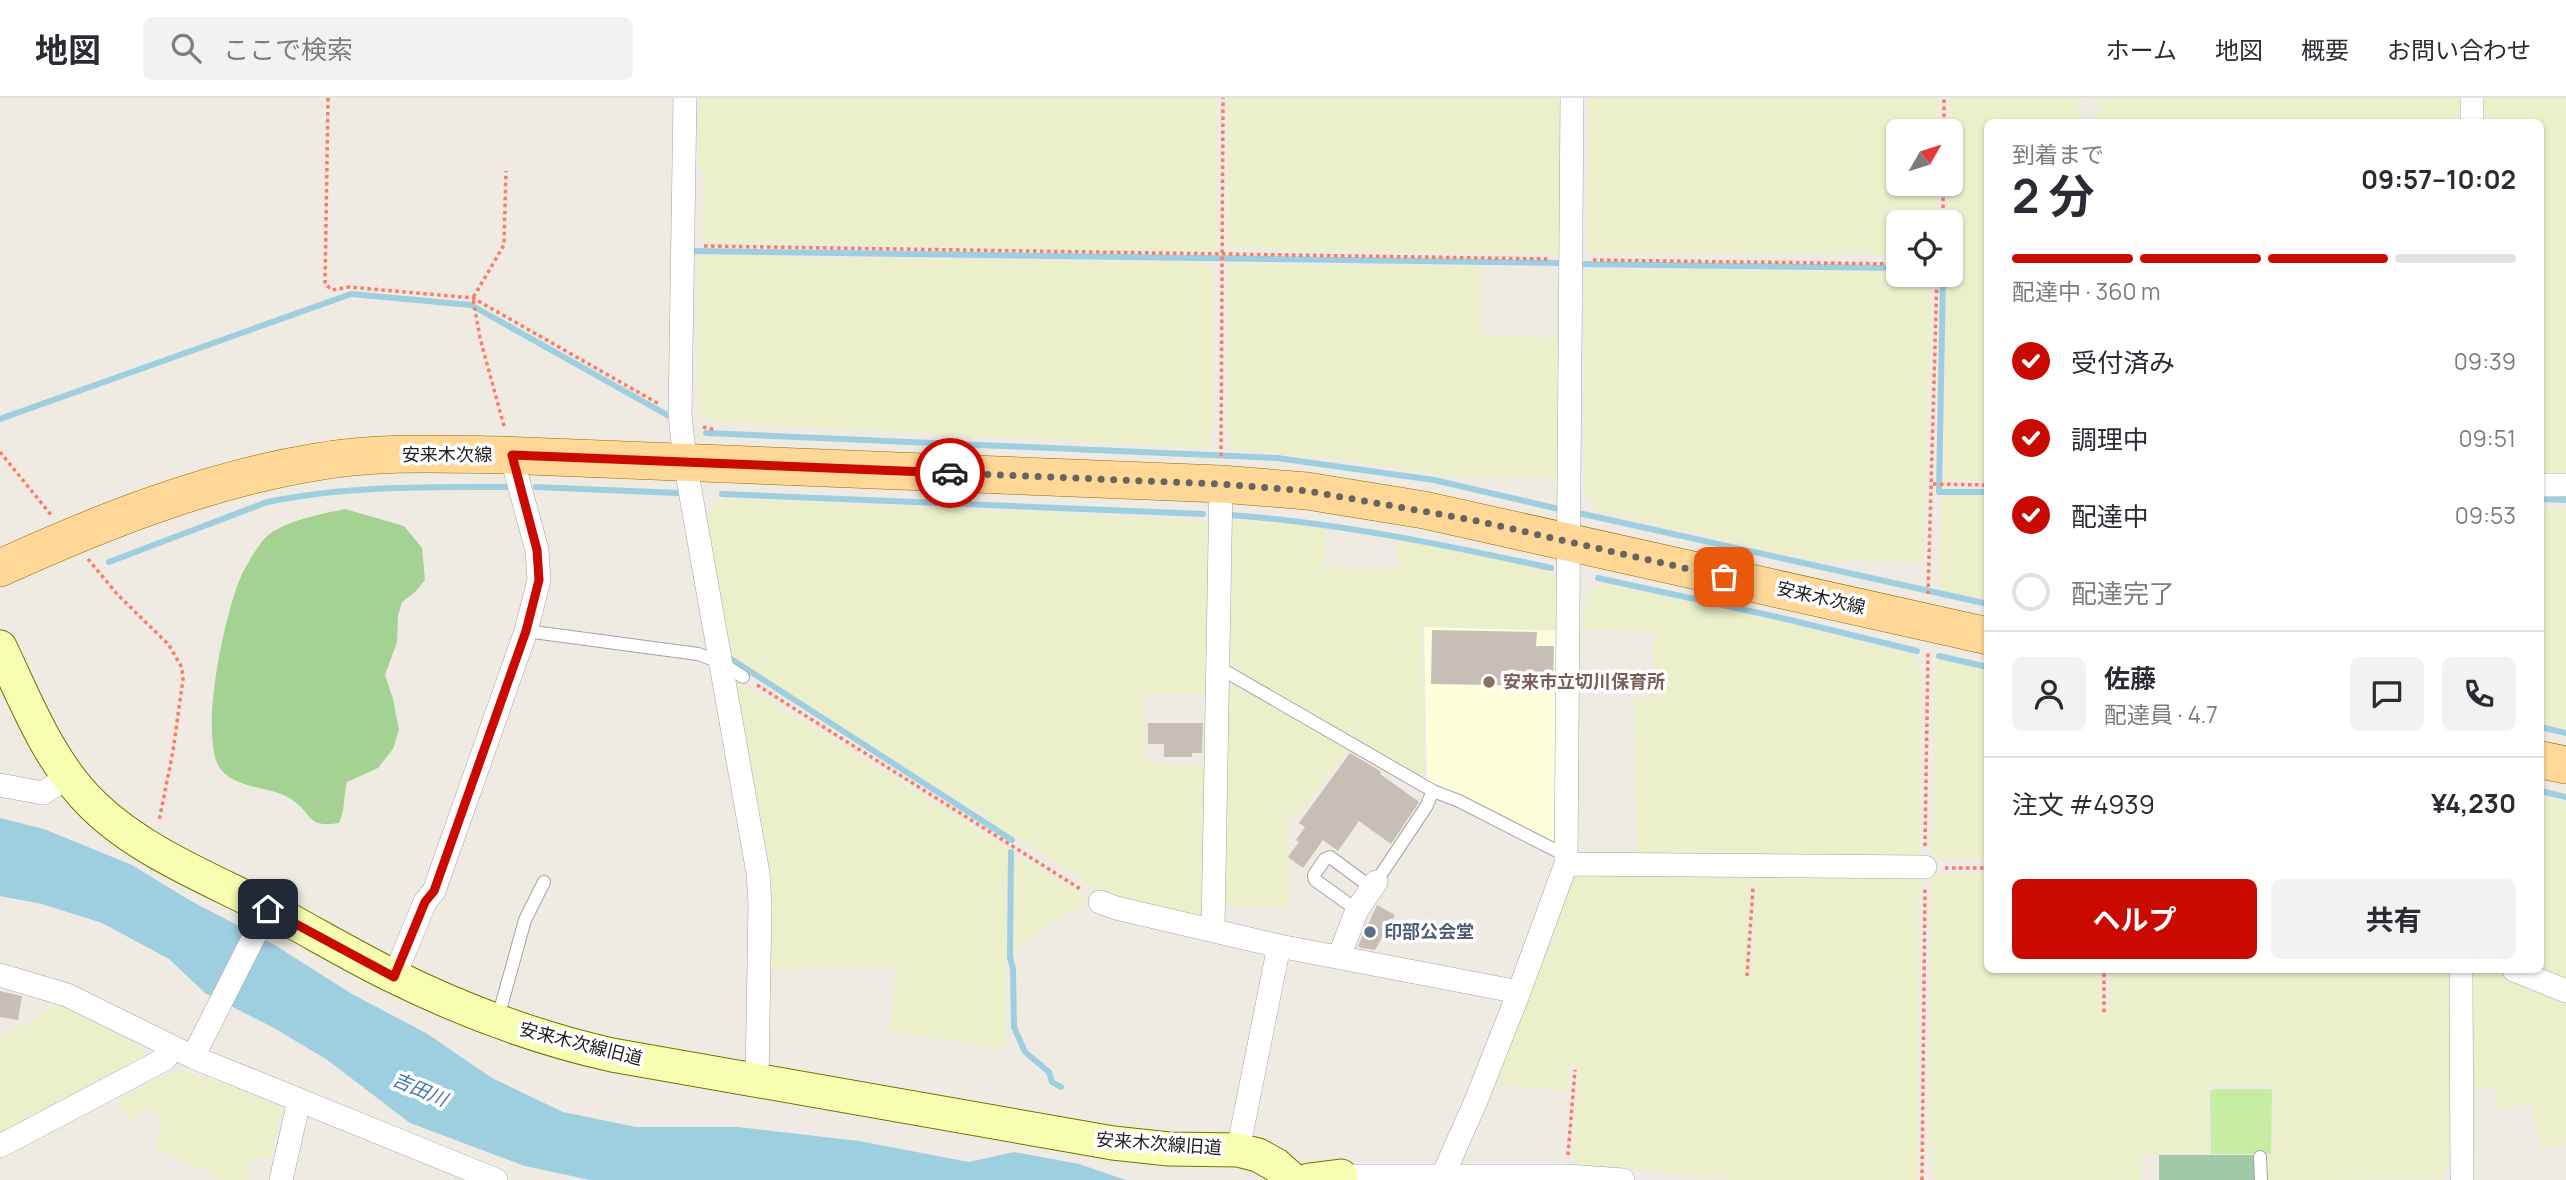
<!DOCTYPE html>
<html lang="ja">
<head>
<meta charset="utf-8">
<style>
	:root { --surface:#fff; --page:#f2f2f3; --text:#2b2b33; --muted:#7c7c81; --line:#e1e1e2; --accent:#ca0900 }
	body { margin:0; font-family:Manrope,"Noto Sans JP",sans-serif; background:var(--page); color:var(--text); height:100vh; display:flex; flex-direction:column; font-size:26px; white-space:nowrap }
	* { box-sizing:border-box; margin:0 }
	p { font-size:23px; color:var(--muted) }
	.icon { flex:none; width:38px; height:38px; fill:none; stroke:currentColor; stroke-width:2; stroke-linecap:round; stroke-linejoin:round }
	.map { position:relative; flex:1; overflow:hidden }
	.sheet { position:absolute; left:1984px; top:21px; width:560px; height:854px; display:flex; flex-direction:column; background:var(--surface); border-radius:10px; box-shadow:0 2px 5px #0004 }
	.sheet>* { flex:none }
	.needle { width:46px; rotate:51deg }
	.tools { position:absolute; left:1886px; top:21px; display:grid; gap:14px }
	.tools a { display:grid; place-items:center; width:77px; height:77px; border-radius:10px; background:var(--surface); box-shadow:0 2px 5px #0004; font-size:35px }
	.pin { position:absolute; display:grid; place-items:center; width:60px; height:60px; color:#fff; margin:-30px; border-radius:14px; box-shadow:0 4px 10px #0006 }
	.courier { position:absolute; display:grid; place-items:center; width:70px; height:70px; margin:-35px; border:5px solid #ca0900; border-radius:50%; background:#fff; color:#222; box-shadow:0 2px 9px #0007 }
	.head em { font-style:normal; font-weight:700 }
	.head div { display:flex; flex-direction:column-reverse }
	.head { display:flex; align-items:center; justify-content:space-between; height:119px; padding:0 28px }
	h1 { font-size:46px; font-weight:700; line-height:52px }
	.bar { display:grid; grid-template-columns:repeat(4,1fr); gap:10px 7px; align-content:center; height:84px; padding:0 28px }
	.bar i { height:9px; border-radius:5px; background:var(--line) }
	.bar .active { background:var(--accent) }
	.bar p { grid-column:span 4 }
	.line { display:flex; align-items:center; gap:18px; padding:0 28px; border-top:2px solid var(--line) }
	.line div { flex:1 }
	.round { display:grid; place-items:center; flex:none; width:74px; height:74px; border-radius:10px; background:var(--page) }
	ol { padding:0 28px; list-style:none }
	li { display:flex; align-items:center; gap:21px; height:77px }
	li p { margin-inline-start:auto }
	li .icon { padding:7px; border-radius:50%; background:var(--accent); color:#fff; stroke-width:4 }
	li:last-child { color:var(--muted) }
	li i { width:38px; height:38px; border:4px solid var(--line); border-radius:50% }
	.button { display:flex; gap:14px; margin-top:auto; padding:14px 28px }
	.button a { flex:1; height:80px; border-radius:10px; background:var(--accent); color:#fff; font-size:28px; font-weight:700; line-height:80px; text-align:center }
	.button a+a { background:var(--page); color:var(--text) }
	header { display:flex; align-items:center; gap:42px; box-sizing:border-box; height:98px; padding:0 35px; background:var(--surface); border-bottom:2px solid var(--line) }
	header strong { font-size:33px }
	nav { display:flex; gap:38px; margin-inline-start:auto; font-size:24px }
	.search { width:490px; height:63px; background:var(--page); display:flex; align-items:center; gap:18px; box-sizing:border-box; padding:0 24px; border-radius:10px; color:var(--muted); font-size:26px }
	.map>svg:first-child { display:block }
	.education { fill:#fdffdb }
	.farmland { fill:#ebf0cb }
	.grass { fill:#c5eea3 }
	.forest { fill:#a3d293 }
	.cemetery { fill:#a1caa9 }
	.water { fill:#9ecfe1 }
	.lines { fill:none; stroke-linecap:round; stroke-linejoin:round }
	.stream { stroke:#9ecfe1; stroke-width:6 }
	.building { fill:#c7beb5 }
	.lane-casing { stroke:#a4a4a4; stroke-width:14 }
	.street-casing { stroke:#a4a4a4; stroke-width:24 }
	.secondary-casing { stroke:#667800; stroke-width:35 }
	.primary-casing { stroke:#966b00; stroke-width:38 }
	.path { stroke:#ff7a63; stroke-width:3.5; stroke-dasharray:3.5 3.5; stroke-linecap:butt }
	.lane { stroke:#fff; stroke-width:12 }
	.street { stroke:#fff; stroke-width:23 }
	.secondary { stroke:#f7feb1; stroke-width:33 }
	.primary { stroke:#ffd797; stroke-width:37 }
	.done { stroke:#666562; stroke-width:7; stroke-dasharray:0 12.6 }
	.route { stroke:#ca0900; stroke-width:9 }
	.education-dot { fill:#8d6e63; stroke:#fff; stroke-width:2.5 }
	.service-dot { fill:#5c6f8a; stroke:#fff; stroke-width:2.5 }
	.labels { text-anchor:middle; stroke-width:7; stroke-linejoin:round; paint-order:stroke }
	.street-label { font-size:18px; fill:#1d1d1d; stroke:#fff }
	.education-label { font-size:18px; font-weight:bold; fill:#785e54; stroke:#fff; text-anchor:start }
	.service-label { font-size:18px; font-weight:bold; fill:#4e5e75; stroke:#fff; text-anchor:start }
	.water-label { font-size:19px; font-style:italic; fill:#4276b4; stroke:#fff }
</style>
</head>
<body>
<header>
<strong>地図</strong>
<div class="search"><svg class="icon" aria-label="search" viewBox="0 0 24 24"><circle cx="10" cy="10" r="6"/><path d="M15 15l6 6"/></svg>ここで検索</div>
<nav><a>ホーム</a><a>地図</a><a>概要</a><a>お問い合わせ</a></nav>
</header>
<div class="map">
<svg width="2566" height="1082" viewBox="0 0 2566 1082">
	<rect width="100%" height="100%" fill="#efebe2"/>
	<path class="education" d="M1424,529L1560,533L1556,749L1427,686Z"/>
	<path class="farmland" d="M698,0H1216L1217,151L1213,154L710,144L702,139L703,73L698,65Z
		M1229,0H1564L1562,153L1559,156L1231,150L1228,146Z
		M1589,0H1938L1937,33H1899V86H1937L1936,124H1899V157L1589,154L1587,151Z
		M1949,0H2084L2075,12L2090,24L2102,10L2090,0H2460V24H1988V382L1948,381L1944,377L1947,177H1951V124H1948V86H1951Z
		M2484,0H2566V375H2541V24H2484Z
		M703,158L1208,165L1213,173L1212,346L1208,350L714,324L703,320L698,313L697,162Z
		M1233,166L1477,169L1482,178L1480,231L1484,237L1559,240L1561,375L1556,379L1445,378L1338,361L1230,351L1228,346L1229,170Z
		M1587,171L1899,174V177H1926L1931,181L1923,461L1918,464L1813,462L1603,415L1595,411L1584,395L1585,176Z
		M1947,397H1988V502L1942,492L1939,488L1941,402Z
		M718,400L1207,422L1209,427L1208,596L1147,595L1144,599L1145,659L1149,665L1207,668L1209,821L1116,803L733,560L708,436L709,420Z
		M2541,409L2566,410V631L2541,625Z
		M1235,421L1323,430L1325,432L1324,466L1326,469L1394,471L1397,469L1399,441L1547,471L1556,482V529L1554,531L1422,528L1424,679L1421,681L1226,569L1231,425Z
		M1598,485L1765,520L1915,558L1921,572L1920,757L1914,763L1637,757L1634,602L1637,599H1653L1654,534L1582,531L1586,499L1589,492Z
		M1939,562L1988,572V762L1936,760L1932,757L1935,572Z
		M738,583L1008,751L1005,949L1000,951L892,933L890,928L896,874L894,868L768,871L769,775L766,749L736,585Z
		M1226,583L1346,650V654L1303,712L1288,717L1289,808L1286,810L1222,807Z
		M2541,698L2566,704V883L2541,872Z
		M1018,757L1086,800L1085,804L1015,852L1013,850L1015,760Z
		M1580,775L1751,778L1746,879L1751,878L1757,778L1914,777L1919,781L1917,1082H1735L1578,1066L1574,1059L1579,967L1571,966L1569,968L1567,993H1565L1493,985L1573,778Z
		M1936,776H1988V872H2100L2102,916H2108L2110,913V872H2452L2453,990L2449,1061L2443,1081L2265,1082L2266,1058H2273L2275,1055L2273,988H2211L2208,990L2209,1054L2145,1056L2142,1058V1082H1934V1050L1929,1044L1932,778Z
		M2471,872H2501L2566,898V1045L2543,1052L2531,1005L2497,1012V991L2474,989L2471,985Z
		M61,905L116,935L142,952L147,960L0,1037V940Z
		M176,974L189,975L227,987L282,1011L271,1059L254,1060L248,1082H224L161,1052L154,1046L161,1025L155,1013L150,1011L129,1023L118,1001L121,998L165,977Z"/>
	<path class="grass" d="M2213,991H2271L2272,993L2271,1056H2211L2210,993Z"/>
	<path class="forest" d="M345,411L404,428L422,450L425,482L415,494L402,504L398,517L397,544L385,577L393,601L399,632L393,651L378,670L347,684C343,699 346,709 339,725C305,730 314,716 291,701C271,688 240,692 222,673C196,643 226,510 242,476C248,465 257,449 265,440C282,423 322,416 345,411Z"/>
	<path class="cemetery" d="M2159,1057H2255V1082H2159Z"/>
	<path class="water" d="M0,720L44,731L132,767L191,803L273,846L352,896L426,935L492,980L563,1014L636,1029H738L859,1043L969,1064L1014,1054L1079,1066L1126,1082H590L525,1068L410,1025L326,961L272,929L205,895L169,861L102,825L42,806L0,798Z"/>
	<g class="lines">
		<path class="stream" d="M692,153L1565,165
			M1576,166L1899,170
			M1943,177L1939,394H1988
			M0,321L351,196L471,207L669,318
			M706,335L1277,360L1434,382L1563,412
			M536,389L678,395
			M722,396L1203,416
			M2541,401L2566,402
			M1574,414L1988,506
			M1231,417C1340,425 1445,447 1551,470
			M109,464L267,404C349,387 431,389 515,389
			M1598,480L1786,521L1917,553
			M1939,558L1988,569
			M731,561L1012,742
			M2541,629L2566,635
			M2541,693L2566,699
			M1011,754L1010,859L1013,871L1014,929L1025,954L1049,974L1052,984L1061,989"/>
	</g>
	<path class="building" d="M1432,532L1537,534L1536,548H1554L1553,588L1431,586Z
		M1148,625H1203L1202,655H1192V659H1164V646H1148Z
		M1350,655L1377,671L1381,674L1380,676L1419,704L1391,746L1359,723L1338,753L1323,742L1303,770L1288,759L1299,744L1296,742L1305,729L1299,725Z
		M1377,807L1395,817L1375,852L1362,850L1358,848Z
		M0,893L22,898L18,922L0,919Z"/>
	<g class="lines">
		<g class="lane-casing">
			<path id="lane" d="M526,533L698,556L720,564L743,579
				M1218,569L1433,693L1459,703L1557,753L1566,755
				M1376,784L1426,709L1433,693
				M1357,812L1315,782L1314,777L1325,761L1330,759L1372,790
				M497,923L525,822L544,784
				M2260,1059L2261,1082"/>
		</g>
		<g class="street-casing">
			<path id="street" d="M685,0L680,317L685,364L758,775L760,806L757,982
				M2472,24V0
				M2541,387H2566
				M0,687L43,695L69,678
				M1566,766L1925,769
				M1100,804L1116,810L1279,848L1519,894
				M1213,831L1221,386
				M1339,859L1357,812L1376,784
				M2461,872L2462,1082
				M2514,872L2566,893
				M0,877L67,897L193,959L496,1082
				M394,879L425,804L434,793L526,533L539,482L537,452L511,357
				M193,959L268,811
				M0,1048L165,961L173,950
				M1238,1052L1279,848
				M1443,1077L1476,1003L1519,894L1566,766L1572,0
				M1341,1078H1567L1623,1082
				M281,1082L299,1003"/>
		</g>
		<g class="secondary-casing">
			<path id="secondary" d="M0,549C26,603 49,665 94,708C140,753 210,781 267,810C309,832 350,857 393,878C464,913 536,940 612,957L1113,1045L1169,1051L1238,1052L1258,1057L1276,1067L1293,1082
				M1309,1082L1341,1078"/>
		</g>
		<g class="primary-casing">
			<path id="primary" d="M0,470C101,424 207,382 316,364C377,353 440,356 502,357L1221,386L1307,393L1424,412L1988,538
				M2541,662L2566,667"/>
		</g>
		<path class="path" d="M328,0L325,186L332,192L349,189L473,200L659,306
			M1944,33V0
			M1943,124V86
			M704,148L1550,161
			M1593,162L1899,166
			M504,328L480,240L473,200L504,147L506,73
			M703,329L716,332
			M0,354L52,418
			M1221,358L1223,0
			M1933,386L1988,387
			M88,461L117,496L169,547L182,570L183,581L173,653L159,723
			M1928,496L1937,177
			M757,587L1082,792
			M1925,748L1928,553
			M1945,770H1988
			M1747,878L1753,790
			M2104,914V872
			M1568,1057L1575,972
			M1922,1082L1925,791"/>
		<use href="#lane" class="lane"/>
		<use href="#street" class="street"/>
		<use href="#secondary" class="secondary"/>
		<use href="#primary" class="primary"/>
	</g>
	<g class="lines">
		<path class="done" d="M950,375L1221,386L1307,393L1473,422L1724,479"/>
		<path class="route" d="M268,811L394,879L425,804L434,793L526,533L539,482L537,452L512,357L950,375"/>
	</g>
	<circle class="education-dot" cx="1489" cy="584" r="7"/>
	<circle class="service-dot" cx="1370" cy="834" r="7"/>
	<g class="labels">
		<g class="street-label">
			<text x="447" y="363">安来木次線</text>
			<text transform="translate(1821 500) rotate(13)" y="6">安来木次線</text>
			<text transform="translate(581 946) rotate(14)" y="6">安来木次線旧道</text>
			<text transform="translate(1159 1046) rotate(4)" y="6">安来木次線旧道</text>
		</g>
		<g class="education-label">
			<text x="1503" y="590">安来市立切川保育所</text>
		</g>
		<g class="service-label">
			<text x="1384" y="840">印部公会堂</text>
		</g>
		<g class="water-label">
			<text transform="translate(420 991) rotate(23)" y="7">吉田川</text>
		</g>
	</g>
</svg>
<div class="tools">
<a><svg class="needle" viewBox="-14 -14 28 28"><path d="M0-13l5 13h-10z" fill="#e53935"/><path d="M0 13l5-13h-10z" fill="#7c7c81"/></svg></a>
<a><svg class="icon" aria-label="locate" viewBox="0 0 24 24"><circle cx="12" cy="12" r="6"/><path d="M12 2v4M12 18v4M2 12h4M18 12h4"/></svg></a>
</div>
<div class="pin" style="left:1724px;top:479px;background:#ea580c"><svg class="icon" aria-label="bag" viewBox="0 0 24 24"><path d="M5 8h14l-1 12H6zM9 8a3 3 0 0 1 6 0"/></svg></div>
<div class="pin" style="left:268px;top:811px;background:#1f2937"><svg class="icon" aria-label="home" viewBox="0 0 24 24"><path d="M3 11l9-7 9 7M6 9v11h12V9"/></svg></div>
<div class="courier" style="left:950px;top:375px"><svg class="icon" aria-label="car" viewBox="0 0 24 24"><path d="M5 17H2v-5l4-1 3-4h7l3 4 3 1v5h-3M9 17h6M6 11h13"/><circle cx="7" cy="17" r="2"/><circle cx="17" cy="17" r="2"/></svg></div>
<section class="sheet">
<div class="head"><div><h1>2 分</h1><p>到着まで</p></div><em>09:57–10:02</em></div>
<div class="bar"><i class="active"></i><i class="active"></i><i class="active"></i><i></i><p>配達中 · 360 m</p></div>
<ol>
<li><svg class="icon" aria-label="check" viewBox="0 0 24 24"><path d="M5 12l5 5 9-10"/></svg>受付済み<p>09:39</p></li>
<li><svg class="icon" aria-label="check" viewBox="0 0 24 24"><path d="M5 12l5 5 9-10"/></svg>調理中<p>09:51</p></li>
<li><svg class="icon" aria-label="check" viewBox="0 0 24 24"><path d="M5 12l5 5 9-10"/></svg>配達中<p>09:53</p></li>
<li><i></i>配達完了</li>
</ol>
<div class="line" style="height:126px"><a class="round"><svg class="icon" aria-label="person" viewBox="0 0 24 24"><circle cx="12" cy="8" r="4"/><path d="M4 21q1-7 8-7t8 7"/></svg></a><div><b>佐藤</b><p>配達員 · 4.7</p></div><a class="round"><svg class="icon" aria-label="chat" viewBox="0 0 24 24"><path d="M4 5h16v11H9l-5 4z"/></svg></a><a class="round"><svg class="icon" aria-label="phone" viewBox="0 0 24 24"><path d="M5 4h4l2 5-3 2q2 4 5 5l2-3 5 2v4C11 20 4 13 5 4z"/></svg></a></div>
<div class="line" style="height:91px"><div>注文 #4939</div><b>¥4,230</b></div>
<div class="button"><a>ヘルプ</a><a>共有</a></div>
</section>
</div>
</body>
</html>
